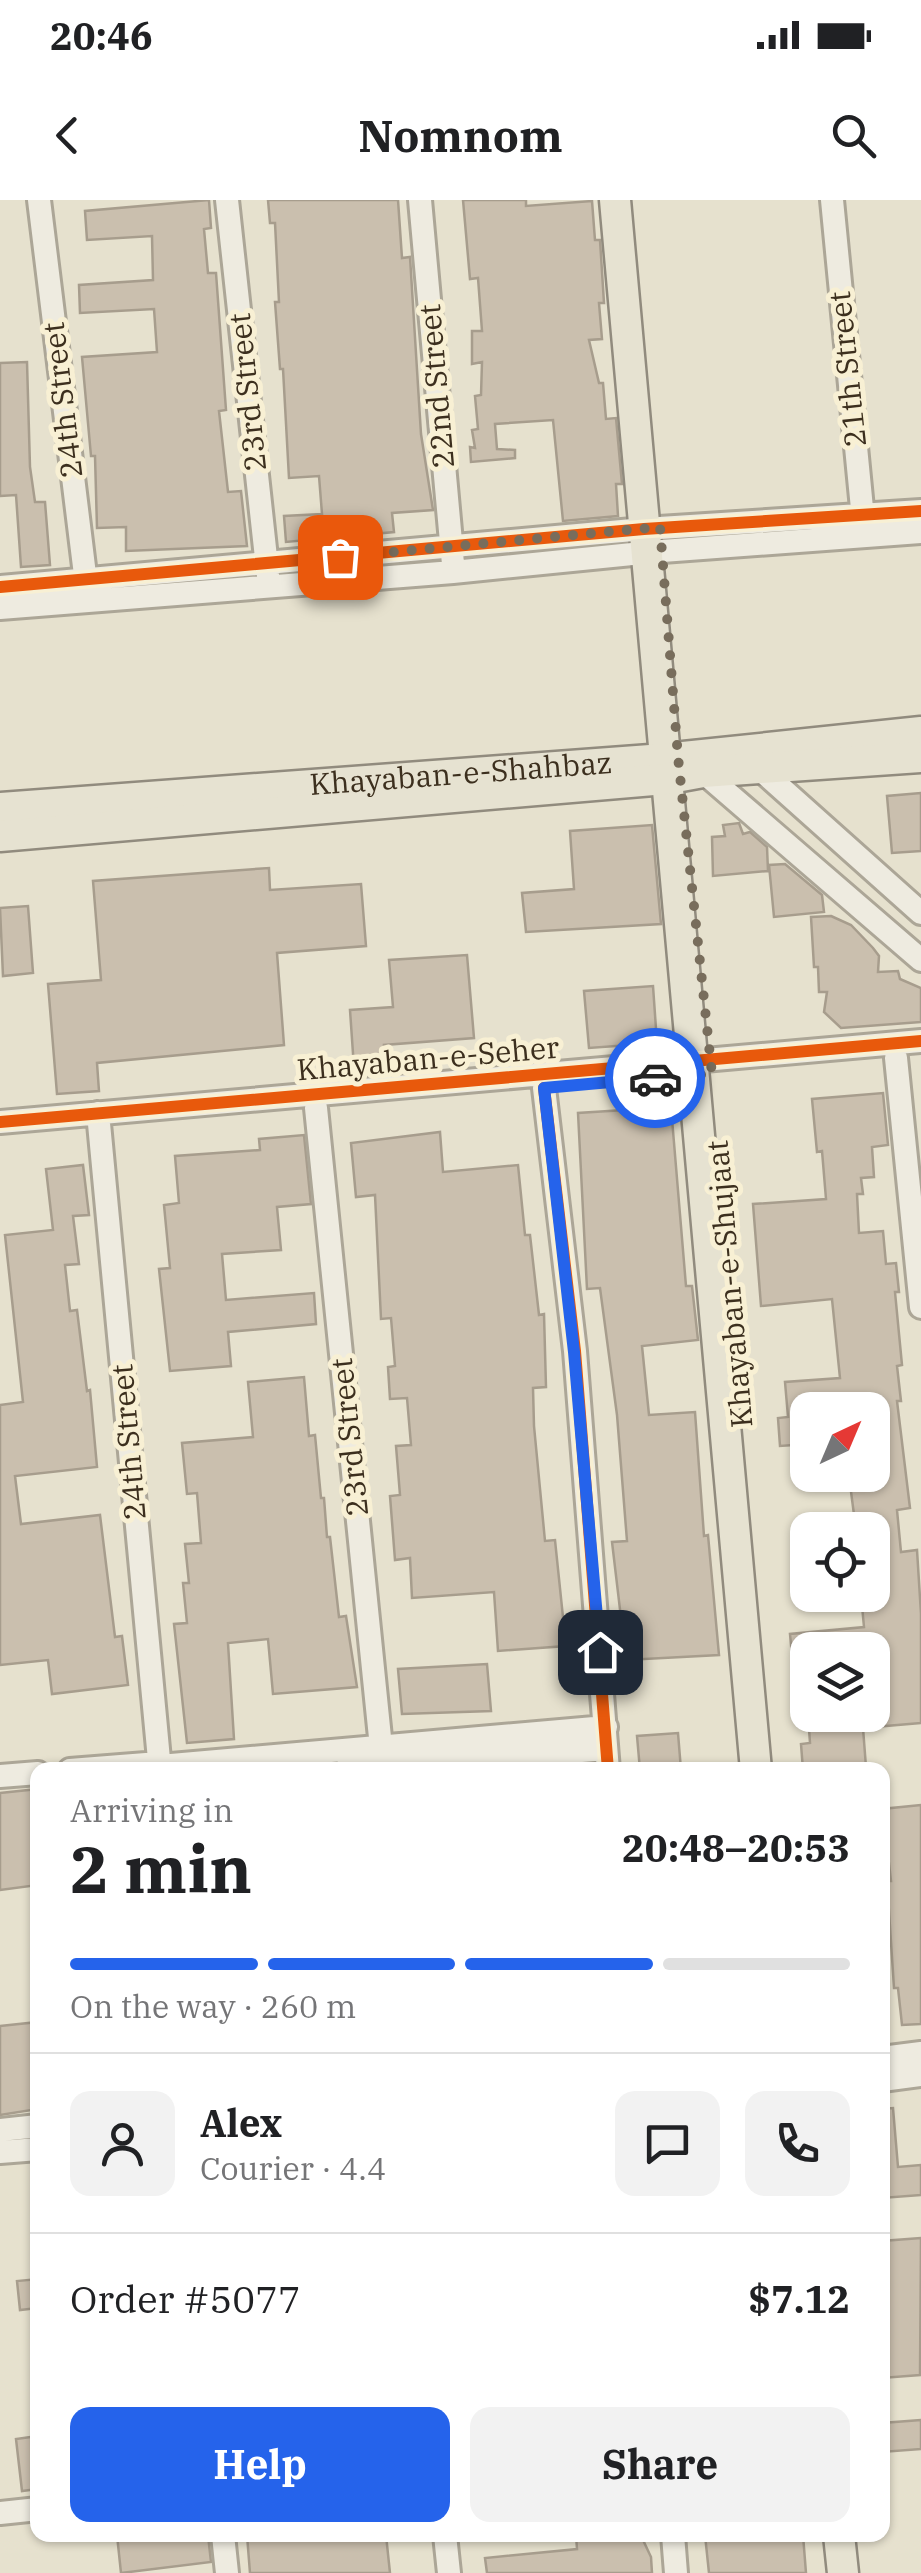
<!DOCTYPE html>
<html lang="en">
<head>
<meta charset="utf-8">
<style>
	:root { --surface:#fff; --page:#f2f2f2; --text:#202124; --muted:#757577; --line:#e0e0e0; --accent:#2563eb }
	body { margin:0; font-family:"IBM Plex Serif",serif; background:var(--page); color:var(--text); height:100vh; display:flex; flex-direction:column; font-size:38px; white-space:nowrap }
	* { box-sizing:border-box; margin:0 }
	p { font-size:32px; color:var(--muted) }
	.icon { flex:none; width:55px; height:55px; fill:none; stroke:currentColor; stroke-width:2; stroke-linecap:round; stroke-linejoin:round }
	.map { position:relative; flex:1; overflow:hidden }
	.sheet { position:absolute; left:30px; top:1562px; width:860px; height:780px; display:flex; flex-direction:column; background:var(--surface); border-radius:20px; box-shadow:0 2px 8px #0004 }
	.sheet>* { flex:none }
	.needle { width:65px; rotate:44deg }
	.tools { position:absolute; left:790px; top:1192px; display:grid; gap:20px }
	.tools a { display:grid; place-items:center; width:100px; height:100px; border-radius:20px; background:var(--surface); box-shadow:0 2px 8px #0004; font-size:50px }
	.pin { position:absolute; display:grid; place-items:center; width:85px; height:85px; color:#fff; margin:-42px; border-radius:20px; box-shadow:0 5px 15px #0006 }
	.courier { position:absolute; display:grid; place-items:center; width:100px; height:100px; margin:-50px; border:8px solid #2563eb; border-radius:50%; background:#fff; color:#222; box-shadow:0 2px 12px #0007 }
	.head em { font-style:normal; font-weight:800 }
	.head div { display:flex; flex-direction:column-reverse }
	.head { display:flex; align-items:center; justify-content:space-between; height:170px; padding:0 40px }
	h1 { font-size:65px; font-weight:800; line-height:75px }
	.bar { display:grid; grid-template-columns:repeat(4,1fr); gap:15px 10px; align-content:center; height:120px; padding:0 40px }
	.bar i { height:12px; border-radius:8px; background:var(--line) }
	.bar .current { background:var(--accent) }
	.bar p { grid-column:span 4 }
	.line { display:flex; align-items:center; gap:25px; padding:0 40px; border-top:2px solid var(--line) }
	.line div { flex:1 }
	.round { display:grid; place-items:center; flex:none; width:105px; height:105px; border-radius:20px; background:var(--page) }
	.action { display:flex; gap:20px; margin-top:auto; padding:20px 40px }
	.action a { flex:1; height:115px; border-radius:20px; background:var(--accent); color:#fff; font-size:40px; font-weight:800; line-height:115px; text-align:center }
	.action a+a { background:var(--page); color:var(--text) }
	.status { display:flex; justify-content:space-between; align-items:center; height:70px; padding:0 50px; background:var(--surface); direction:ltr }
	.status svg { height:28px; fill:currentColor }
	header { display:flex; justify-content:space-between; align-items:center; height:130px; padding:0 40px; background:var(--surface); font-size:45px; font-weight:800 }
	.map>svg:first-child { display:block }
	.building { fill:#cabfae; stroke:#a79d8d; stroke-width:2.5 }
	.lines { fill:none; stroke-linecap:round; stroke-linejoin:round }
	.minor-casing { stroke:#aca697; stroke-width:28 }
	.major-casing { stroke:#918b7e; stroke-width:35 }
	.minor { stroke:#eeebe0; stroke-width:22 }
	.major { stroke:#e6e2d1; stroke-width:30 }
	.cycleway-casing { stroke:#f8f0d4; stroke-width:19 }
	.cycleway { stroke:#e8590c; stroke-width:12 }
	.done { stroke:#786d5c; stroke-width:10; stroke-dasharray:0 18 }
	.route { stroke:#2563eb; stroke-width:12 }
	.labels { text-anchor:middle; stroke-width:10; stroke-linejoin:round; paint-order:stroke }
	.street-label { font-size:30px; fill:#3c2f1e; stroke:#f8f0d4 }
</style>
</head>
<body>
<div class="status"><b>20:46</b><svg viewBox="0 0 49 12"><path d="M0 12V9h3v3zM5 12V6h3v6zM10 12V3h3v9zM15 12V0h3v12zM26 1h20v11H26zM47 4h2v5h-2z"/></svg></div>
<header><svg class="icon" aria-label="back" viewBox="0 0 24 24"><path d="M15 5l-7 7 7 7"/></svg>Nomnom<svg class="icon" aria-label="search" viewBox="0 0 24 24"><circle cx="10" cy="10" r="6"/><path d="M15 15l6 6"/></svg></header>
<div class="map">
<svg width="921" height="2373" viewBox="0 0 921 2373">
	<rect width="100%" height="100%" fill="#e6e1ce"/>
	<path class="building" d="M209,0L211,28L204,29L208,73H216L226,210L219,211L228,292L241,291L247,346L126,351V327L97,328L95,256H91L82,157L157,152L154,109L80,113L79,85L153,80L152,36L87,40L85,11Z
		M268,0H398L402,58L410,57L421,234L433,310L392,313L394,332L286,342L284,316L322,314L319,276L289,278L283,169H280L275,102H279L275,23H270Z
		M463,0H526V6L592,1L595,40H600L604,103H599L602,139L589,140L599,183H603L606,219L616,218L622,284H616L618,316L563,321L553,220L495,224L497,249L515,250V258L471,262L470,247L475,248L472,230L478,229L475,196L481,195L482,162L472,164V131H482L478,78L470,79Z
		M27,162L30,267L35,302H45L50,365L21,367L16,295L0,296V163Z
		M921,593V651L892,653L887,596Z
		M739,623L743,634L750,632L767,647L768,671L713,676L712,637L725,636L723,625Z
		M652,625L661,724L526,732L522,693L574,689L570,631Z
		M785,664L822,695L824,712L774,717L769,665Z
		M269,668L270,690L361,684L366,746L277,753L284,845L97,863L99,891L57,894L48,784L101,780L93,681Z
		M28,706L33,773L3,776L0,708Z
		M831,716L851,725L873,748L879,756L878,772L898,771L900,779L921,788V822L841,828L824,812L827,792H819L818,767H814L811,717Z
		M467,755L474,838L384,845L386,865L354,868L350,810L393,807L389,760Z
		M653,786L657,843L589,848L584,791Z
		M883,893L888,945L872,947L874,977L861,978L863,994H857L859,1033L883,1031L886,1064L896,1063L899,1092H895L902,1165L897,1166L901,1201H897L910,1308L897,1310L901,1352L917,1350L921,1414V1523L863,1528L866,1567L803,1570L801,1544L810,1543L808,1515H872V1450H808V1511H797L790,1434L864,1427L861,1395H872V1330H856L850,1284H853L852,1275H872V1204L808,1209V1244L780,1246L778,1218L788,1217L785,1182L840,1178L832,1099L761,1106L753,1004L826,999L822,951L817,952L812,899Z
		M671,907L686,1086H692L698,1140L642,1146L649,1215L695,1212L704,1336L708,1335L719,1455L626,1460L612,1342L627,1341L617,1215L600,1088L587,1089L578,913Z
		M440,932L443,972L518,965L525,1035H530L539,1115L544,1114L546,1187L533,1188L534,1226L545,1341L555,1340L566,1446L498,1451L494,1392L412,1398L410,1358L395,1360L390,1296L400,1295L396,1246L411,1245L407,1198L390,1199L388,1167L395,1166L391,1118L381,1119L375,995L356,997L351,943Z
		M304,935L311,1004L277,1007L281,1050L222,1054L226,1100L314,1093L316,1124L228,1132L231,1166L170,1171L159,1069L170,1068L164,1005L179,1003L175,956L260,950L259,939Z
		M83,965L89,1015L73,1016L79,1064L65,1065L70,1111L77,1110L87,1191L90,1190L97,1267L15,1276L21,1324L100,1315L115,1437L122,1436L128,1485L52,1494L48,1460L0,1465V1205L23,1202L5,1035L53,1030L46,969Z
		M304,1177L309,1236L315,1235L321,1298H324L327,1337H330L339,1417L346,1416L357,1487L273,1494L268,1439L228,1443L234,1539L187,1543L174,1424L187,1423L183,1383H189L185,1344L201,1343L197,1293L187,1294L182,1243L253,1237L248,1182Z
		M487,1464L491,1511L402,1514L398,1469Z
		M678,1533L681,1570H640L637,1536Z
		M38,1589V1685L0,1690V1593Z
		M921,1605V1824L902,1825L898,1788H894L887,1681H891L886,1637L882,1638V1609Z
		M38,1822V1909L0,1915V1826Z
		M893,1908L898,1967L921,1965V1995L882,1998V1909Z
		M921,2038L920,2175L882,2178V2041Z
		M38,2079V2108L20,2110L17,2081Z
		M921,2220V2249L882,2252V2223Z
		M38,2236V2289L22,2291L16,2239Z
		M117,2335H208L211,2362L121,2373Z
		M247,2335H386L390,2373H250Z
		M576,2335H633L643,2340L651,2357L652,2373H487L485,2358L577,2349Z
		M705,2335H803L806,2373H709Z"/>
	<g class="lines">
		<g class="minor-casing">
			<path id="minor" d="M39,0L87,391
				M227,0L268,376
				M420,0L453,364
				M832,0L864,329
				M0,387L644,329L921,311
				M0,408L453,372L662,351L921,332
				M761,570L921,713
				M703,572L921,760
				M896,858L921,1107
				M544,888L575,1151L608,1570
				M316,908L383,1567
				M98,913L160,1570
				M0,922L921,841
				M160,1566L606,1527
				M70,1570L159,1563
				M345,1570L606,1549
				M0,1576L38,1573
				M882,1858L921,1853
				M882,1880L921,1875
				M0,1930L38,1926
				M0,1952L38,1949
				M0,2313L38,2309
				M223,2335L227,2373
				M445,2335L449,2373
				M673,2335L676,2373"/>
		</g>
		<g class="major-casing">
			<g id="major">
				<path d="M615,0L756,1570"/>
				<path id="s1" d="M0,608L664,559L921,532"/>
				<path d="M0,636L665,579L703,572L921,557"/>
				<path d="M839,2335L843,2373"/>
			</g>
		</g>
		<use href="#minor" class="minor"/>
		<use href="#major" class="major"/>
		<g class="cycleway-casing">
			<path id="cycleway" d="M0,387L644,329L921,311
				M544,888L575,1151L608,1570
				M0,922L921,841"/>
		</g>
		<use href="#cycleway" class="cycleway"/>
	</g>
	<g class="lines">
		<path class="done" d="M340,357L660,327L678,557L712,874L655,878"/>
		<path class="route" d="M600,1452L574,1152L544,888L655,878"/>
	</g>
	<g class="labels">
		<g class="street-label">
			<text transform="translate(848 169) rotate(-96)" y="10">21th Street</text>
			<text transform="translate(437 186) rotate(-95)" y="10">22nd Street</text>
			<text transform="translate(248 192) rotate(-96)" y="10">23rd Street</text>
			<text transform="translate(63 200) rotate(-97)" y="10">24th Street</text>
			<text dy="10" stroke="none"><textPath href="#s1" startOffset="462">Khayaban-e-Shahbaz</textPath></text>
			<text transform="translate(428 859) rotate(-5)" y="10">Khayaban-e-Seher</text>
			<text transform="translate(730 1084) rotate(-95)" y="10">Khayaban-e-Shujaat</text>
			<text transform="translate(350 1237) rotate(-96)" y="10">23rd Street</text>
			<text transform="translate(129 1242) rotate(-95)" y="10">24th Street</text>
		</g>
	</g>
</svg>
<div class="tools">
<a><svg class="needle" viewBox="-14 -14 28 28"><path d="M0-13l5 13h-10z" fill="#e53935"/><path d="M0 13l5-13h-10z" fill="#757577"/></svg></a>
<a><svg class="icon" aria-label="locate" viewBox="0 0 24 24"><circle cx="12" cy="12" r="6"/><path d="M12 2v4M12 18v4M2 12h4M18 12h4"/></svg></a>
<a><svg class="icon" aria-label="layers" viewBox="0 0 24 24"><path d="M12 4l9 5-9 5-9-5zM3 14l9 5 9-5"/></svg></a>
</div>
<div class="pin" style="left:340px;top:357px;background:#ea580c"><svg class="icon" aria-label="bag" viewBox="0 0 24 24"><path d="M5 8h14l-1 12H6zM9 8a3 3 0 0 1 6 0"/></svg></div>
<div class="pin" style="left:600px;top:1452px;background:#1f2937"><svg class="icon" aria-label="home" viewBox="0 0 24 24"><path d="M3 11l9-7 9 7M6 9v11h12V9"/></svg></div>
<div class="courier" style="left:655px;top:878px"><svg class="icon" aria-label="car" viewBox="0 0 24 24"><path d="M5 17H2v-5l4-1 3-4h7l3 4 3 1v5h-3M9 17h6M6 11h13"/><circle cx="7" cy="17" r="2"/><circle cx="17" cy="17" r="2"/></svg></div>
<section class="sheet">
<div class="head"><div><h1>2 min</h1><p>Arriving in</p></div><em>20:48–20:53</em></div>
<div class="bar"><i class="current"></i><i class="current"></i><i class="current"></i><i></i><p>On the way · 260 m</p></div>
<div class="line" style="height:180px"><a class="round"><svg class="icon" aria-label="person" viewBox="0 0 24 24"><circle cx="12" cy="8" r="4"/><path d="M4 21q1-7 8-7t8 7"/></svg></a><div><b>Alex</b><p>Courier · 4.4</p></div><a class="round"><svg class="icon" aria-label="chat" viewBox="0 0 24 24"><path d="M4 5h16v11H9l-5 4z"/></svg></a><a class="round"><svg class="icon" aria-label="phone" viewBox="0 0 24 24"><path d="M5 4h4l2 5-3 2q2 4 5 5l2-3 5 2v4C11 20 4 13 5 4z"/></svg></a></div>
<div class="line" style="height:130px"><div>Order #5077</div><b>$7.12</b></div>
<div class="action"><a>Help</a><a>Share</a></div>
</section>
</div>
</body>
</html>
